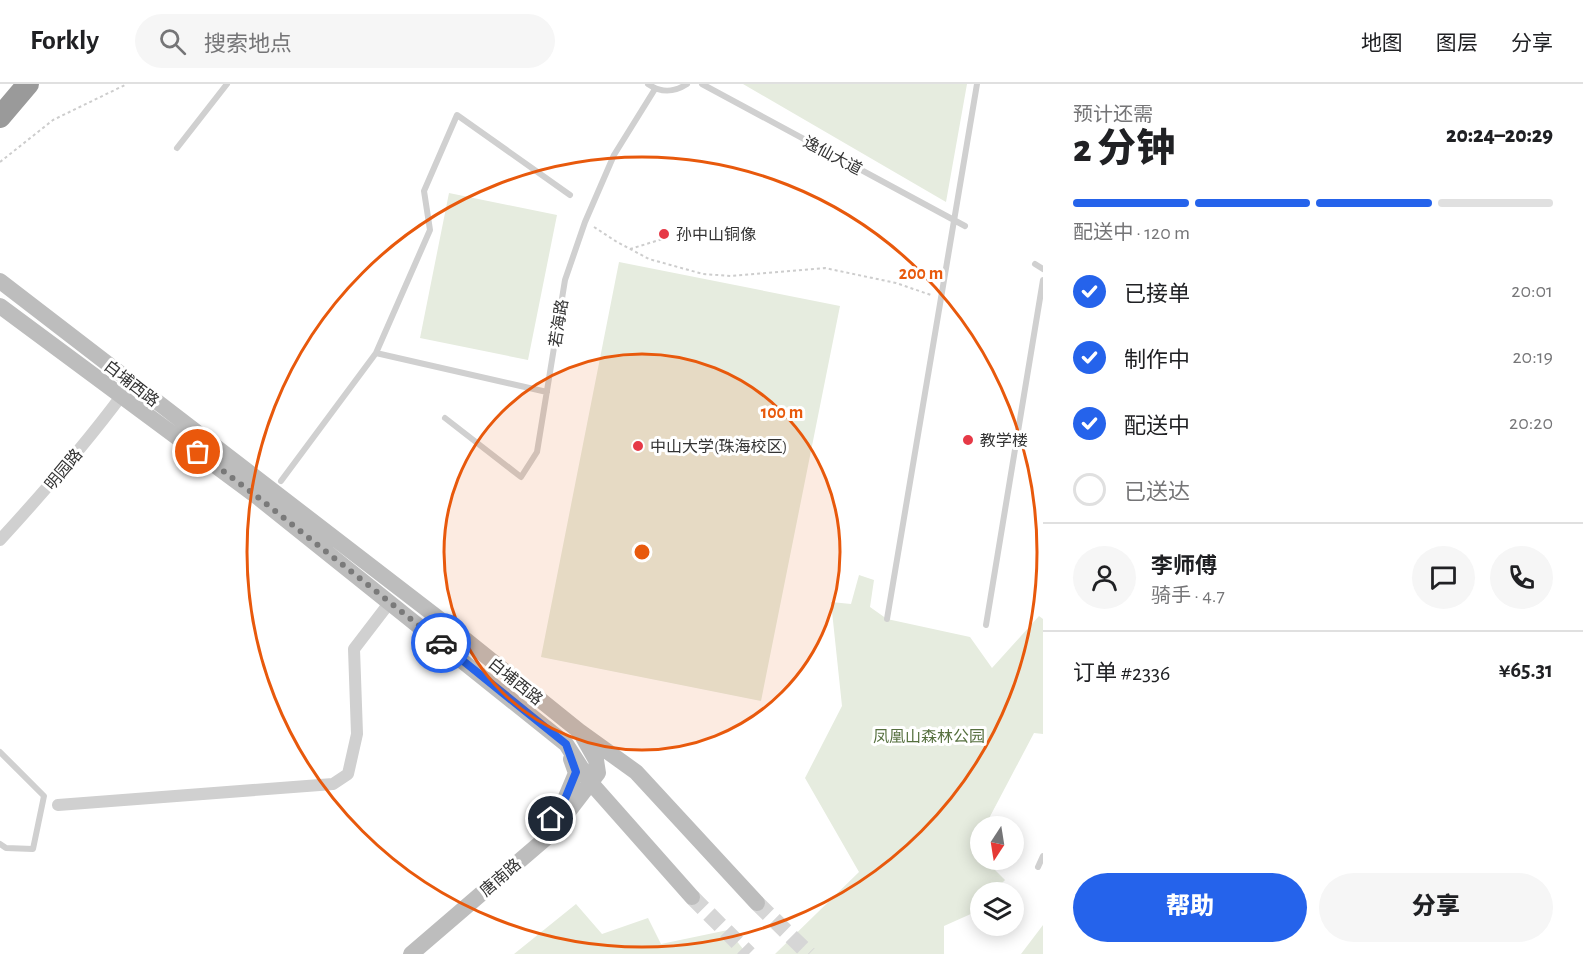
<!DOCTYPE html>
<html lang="zh">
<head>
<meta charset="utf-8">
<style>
	:root { --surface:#fff; --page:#f6f6f6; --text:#202124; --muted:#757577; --line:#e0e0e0; --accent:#2563eb }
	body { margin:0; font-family:"Alegreya Sans","Noto Sans SC",sans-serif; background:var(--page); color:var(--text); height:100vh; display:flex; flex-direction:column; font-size:22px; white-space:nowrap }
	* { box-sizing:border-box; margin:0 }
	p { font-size:20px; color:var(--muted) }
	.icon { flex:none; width:33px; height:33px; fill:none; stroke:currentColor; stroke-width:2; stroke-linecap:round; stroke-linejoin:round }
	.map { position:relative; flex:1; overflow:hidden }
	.details { display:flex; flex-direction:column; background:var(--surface); width:540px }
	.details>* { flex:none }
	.needle { width:39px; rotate:192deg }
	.tools { position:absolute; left:970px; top:732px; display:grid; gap:12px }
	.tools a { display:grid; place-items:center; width:54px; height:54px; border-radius:50%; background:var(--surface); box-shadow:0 3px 15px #0003; font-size:30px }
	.pin { position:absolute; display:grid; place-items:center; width:51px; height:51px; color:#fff; margin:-26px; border:3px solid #fff; border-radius:50%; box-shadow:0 2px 6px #0007 }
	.courier { position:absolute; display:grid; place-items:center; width:60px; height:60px; margin:-30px; border:4px solid #2563eb; border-radius:50%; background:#fff; color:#222; box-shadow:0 2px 8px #0007 }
	.overview em { font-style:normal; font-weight:800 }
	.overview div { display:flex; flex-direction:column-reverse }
	.overview { display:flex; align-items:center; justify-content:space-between; height:102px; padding:0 30px }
	h1 { font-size:39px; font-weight:800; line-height:45px }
	.bar { display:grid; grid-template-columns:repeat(4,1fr); gap:9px 6px; align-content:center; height:72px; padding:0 30px }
	.bar i { height:8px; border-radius:4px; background:var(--line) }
	.bar .active { background:var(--accent) }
	.bar p { grid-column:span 4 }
	.line { display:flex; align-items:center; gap:15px; padding:0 30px; border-top:2px solid var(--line) }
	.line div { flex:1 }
	.round { display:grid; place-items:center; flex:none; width:63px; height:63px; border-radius:32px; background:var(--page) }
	ol { padding:0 30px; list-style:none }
	li { display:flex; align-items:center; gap:18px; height:66px }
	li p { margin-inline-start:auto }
	li .icon { padding:6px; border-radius:50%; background:var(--accent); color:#fff; stroke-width:4 }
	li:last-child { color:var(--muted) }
	li i { width:33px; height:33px; border:3px solid var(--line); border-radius:50% }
	.action { display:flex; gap:12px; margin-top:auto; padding:12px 30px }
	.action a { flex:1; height:69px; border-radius:36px; background:var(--accent); color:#fff; font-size:24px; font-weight:800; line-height:69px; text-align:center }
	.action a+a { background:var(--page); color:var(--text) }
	header { display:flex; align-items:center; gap:36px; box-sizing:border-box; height:84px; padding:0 30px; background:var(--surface); border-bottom:2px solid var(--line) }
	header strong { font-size:28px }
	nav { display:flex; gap:33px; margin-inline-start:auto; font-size:21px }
	.search { width:420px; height:54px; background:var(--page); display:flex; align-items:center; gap:15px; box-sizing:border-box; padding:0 21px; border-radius:33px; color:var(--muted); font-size:22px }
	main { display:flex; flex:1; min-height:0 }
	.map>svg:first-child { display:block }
	.green { fill:#e6ecdf }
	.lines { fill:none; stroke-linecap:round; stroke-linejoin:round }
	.secondary-tunnel { stroke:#d6d6d6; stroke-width:16; stroke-dasharray:16 8; stroke-linecap:butt }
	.path { stroke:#cdcdcd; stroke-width:2; stroke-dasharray:3 3; stroke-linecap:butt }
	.lane { stroke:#d0d0d0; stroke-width:6 }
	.street { stroke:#d0d0d0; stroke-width:12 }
	.secondary { stroke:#bdbdbd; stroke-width:16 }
	.highway { stroke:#9a9a9a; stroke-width:22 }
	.done { stroke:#7a7a7a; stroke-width:6; stroke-dasharray:0 10.8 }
	.route { stroke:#2563eb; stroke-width:8 }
	.ring { fill:none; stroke:#e8590c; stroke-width:3 }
	.poi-dot { fill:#e63946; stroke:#fff; stroke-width:2 }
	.labels { text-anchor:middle; stroke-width:6; stroke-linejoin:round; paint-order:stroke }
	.street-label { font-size:16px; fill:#333; stroke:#fff }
	.poi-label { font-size:16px; fill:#333; stroke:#fff; text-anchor:start }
	.park-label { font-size:16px; fill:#56703f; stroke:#fff }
	.centre { fill:#e8590c; stroke:#fff; stroke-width:3 }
	.ring-label { font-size:18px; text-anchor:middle; font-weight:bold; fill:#e8590c; stroke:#fff; stroke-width:6; stroke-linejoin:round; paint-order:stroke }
</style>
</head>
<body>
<header>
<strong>Forkly</strong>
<div class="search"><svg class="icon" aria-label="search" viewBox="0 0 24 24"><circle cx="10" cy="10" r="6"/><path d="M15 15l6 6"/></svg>搜索地点</div>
<nav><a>地图</a><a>图层</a><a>分享</a></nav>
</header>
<main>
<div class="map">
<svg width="1043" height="870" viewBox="0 0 1043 870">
	<rect width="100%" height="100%" fill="#fff"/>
	<path class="green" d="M743,0H967L946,118Z
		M449,109L557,131L528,276L420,254Z
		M619,178L840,222L761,617L541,573Z
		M859,491L874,496L870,523L887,535L970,553L992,584L1039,532L1043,535V650L1034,649L985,742H981V751L974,764L981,772V776H985L1005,796L993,808H981V821L973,829L944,842V870H775L859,788L805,694L842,622L831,518L851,520Z
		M576,820L602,850L648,834L661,860L728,846L747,870H514Z
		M1043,841V870H1021Z"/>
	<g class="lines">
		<path class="secondary-tunnel" d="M692,813L749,870
			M757,819L809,870"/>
		<path class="path" d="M0,78L53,36L127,0
			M594,143L617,158L649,175L703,190L731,192L825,184L896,199L931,211
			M630,165L669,153"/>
		<path class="lane" d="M648,0C661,9 673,9 687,0
			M702,0L965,142
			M177,64L227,0
			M1035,180L1043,185
			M376,269L430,146L424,107L457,31L570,111
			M445,334L521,393L537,368L565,196L585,138L614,71L655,5
			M281,397L376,269L547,308
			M887,535L977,0
			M986,541L1043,196
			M0,668L44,712L33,765L6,764L0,760
			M1038,783L1043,772"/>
		<path class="street" d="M0,456C43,409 84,362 122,311
			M58,721L333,700L348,690L357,650L354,565L390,518"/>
		<path class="secondary" d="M0,197L446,540L579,647L636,688L757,819
			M0,222L255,411L566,660L591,699L692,813
			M557,728L563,720L576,689L571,675
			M411,870L552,749L598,689L596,676L583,653"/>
		<path class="highway" d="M0,33L28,0"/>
	</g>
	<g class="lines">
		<path class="done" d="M198,368L255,411L441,559"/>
		<path class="route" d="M441,559L566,660L576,688L563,720L551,735"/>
	</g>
	<circle cx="642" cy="468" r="198" fill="#e8590c" fill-opacity=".12"/>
	<g class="ring">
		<circle cx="642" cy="468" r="198"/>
		<circle cx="642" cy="468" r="395"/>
	</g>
	<g class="poi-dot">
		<circle cx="664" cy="150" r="6"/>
		<circle cx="968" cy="356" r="6"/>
		<circle cx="638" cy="362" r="6"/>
	</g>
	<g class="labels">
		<g class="street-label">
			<text transform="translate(833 71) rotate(28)" y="6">逸仙大道</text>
			<text transform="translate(558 239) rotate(-81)" y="6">若海路</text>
			<text transform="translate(132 299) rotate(38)" y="6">白埔西路</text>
			<text transform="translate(63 385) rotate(-50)" y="6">明园路</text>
			<text transform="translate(516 597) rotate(39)" y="6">白埔西路</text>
			<text transform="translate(500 793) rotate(-41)" y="6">唐南路</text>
		</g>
		<g class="poi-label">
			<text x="676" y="156">孙中山铜像</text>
			<text x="980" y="362">教学楼</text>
			<text x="650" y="368">中山大学(珠海校区)</text>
		</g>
		<g class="park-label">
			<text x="929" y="658">凤凰山森林公园</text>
		</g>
	</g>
	<circle cx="642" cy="468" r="9" class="centre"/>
	<g class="ring-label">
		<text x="921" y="195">200 m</text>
		<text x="782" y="334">100 m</text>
	</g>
</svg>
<div class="tools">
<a><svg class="needle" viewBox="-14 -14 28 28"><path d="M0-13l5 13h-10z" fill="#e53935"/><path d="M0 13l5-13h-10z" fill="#757577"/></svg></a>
<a><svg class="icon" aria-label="layers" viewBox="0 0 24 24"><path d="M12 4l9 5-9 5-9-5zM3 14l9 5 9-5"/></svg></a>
</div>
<div class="pin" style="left:198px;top:368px;background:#ea580c"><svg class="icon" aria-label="bag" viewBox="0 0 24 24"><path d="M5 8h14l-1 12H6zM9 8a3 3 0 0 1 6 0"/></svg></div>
<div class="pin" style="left:551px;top:735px;background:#1f2937"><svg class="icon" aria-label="home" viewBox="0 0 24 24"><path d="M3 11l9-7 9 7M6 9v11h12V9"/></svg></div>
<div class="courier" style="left:441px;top:559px"><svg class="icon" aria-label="car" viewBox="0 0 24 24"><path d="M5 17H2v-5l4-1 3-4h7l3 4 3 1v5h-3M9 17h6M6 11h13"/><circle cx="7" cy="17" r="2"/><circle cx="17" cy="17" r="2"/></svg></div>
</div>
<section class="details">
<div class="overview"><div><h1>2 分钟</h1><p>预计还需</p></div><em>20:24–20:29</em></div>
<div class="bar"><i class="active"></i><i class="active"></i><i class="active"></i><i></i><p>配送中 · 120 m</p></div>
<ol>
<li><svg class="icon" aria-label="check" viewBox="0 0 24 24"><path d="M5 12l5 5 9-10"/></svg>已接单<p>20:01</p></li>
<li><svg class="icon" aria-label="check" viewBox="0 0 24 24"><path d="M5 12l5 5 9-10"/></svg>制作中<p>20:19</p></li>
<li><svg class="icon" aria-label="check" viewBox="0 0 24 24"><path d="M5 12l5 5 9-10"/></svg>配送中<p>20:20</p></li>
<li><i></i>已送达</li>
</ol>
<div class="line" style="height:108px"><a class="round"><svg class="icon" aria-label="person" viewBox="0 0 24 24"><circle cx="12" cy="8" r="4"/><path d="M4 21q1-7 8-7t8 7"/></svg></a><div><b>李师傅</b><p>骑手 · 4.7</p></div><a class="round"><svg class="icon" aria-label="chat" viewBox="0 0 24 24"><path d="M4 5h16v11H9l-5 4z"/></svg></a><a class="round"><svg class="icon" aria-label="phone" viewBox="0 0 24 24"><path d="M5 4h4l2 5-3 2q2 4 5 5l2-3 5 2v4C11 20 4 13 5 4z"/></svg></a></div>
<div class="line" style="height:78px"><div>订单 #2336</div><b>¥65.31</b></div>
<div class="action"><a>帮助</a><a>分享</a></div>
</section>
</main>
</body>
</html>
